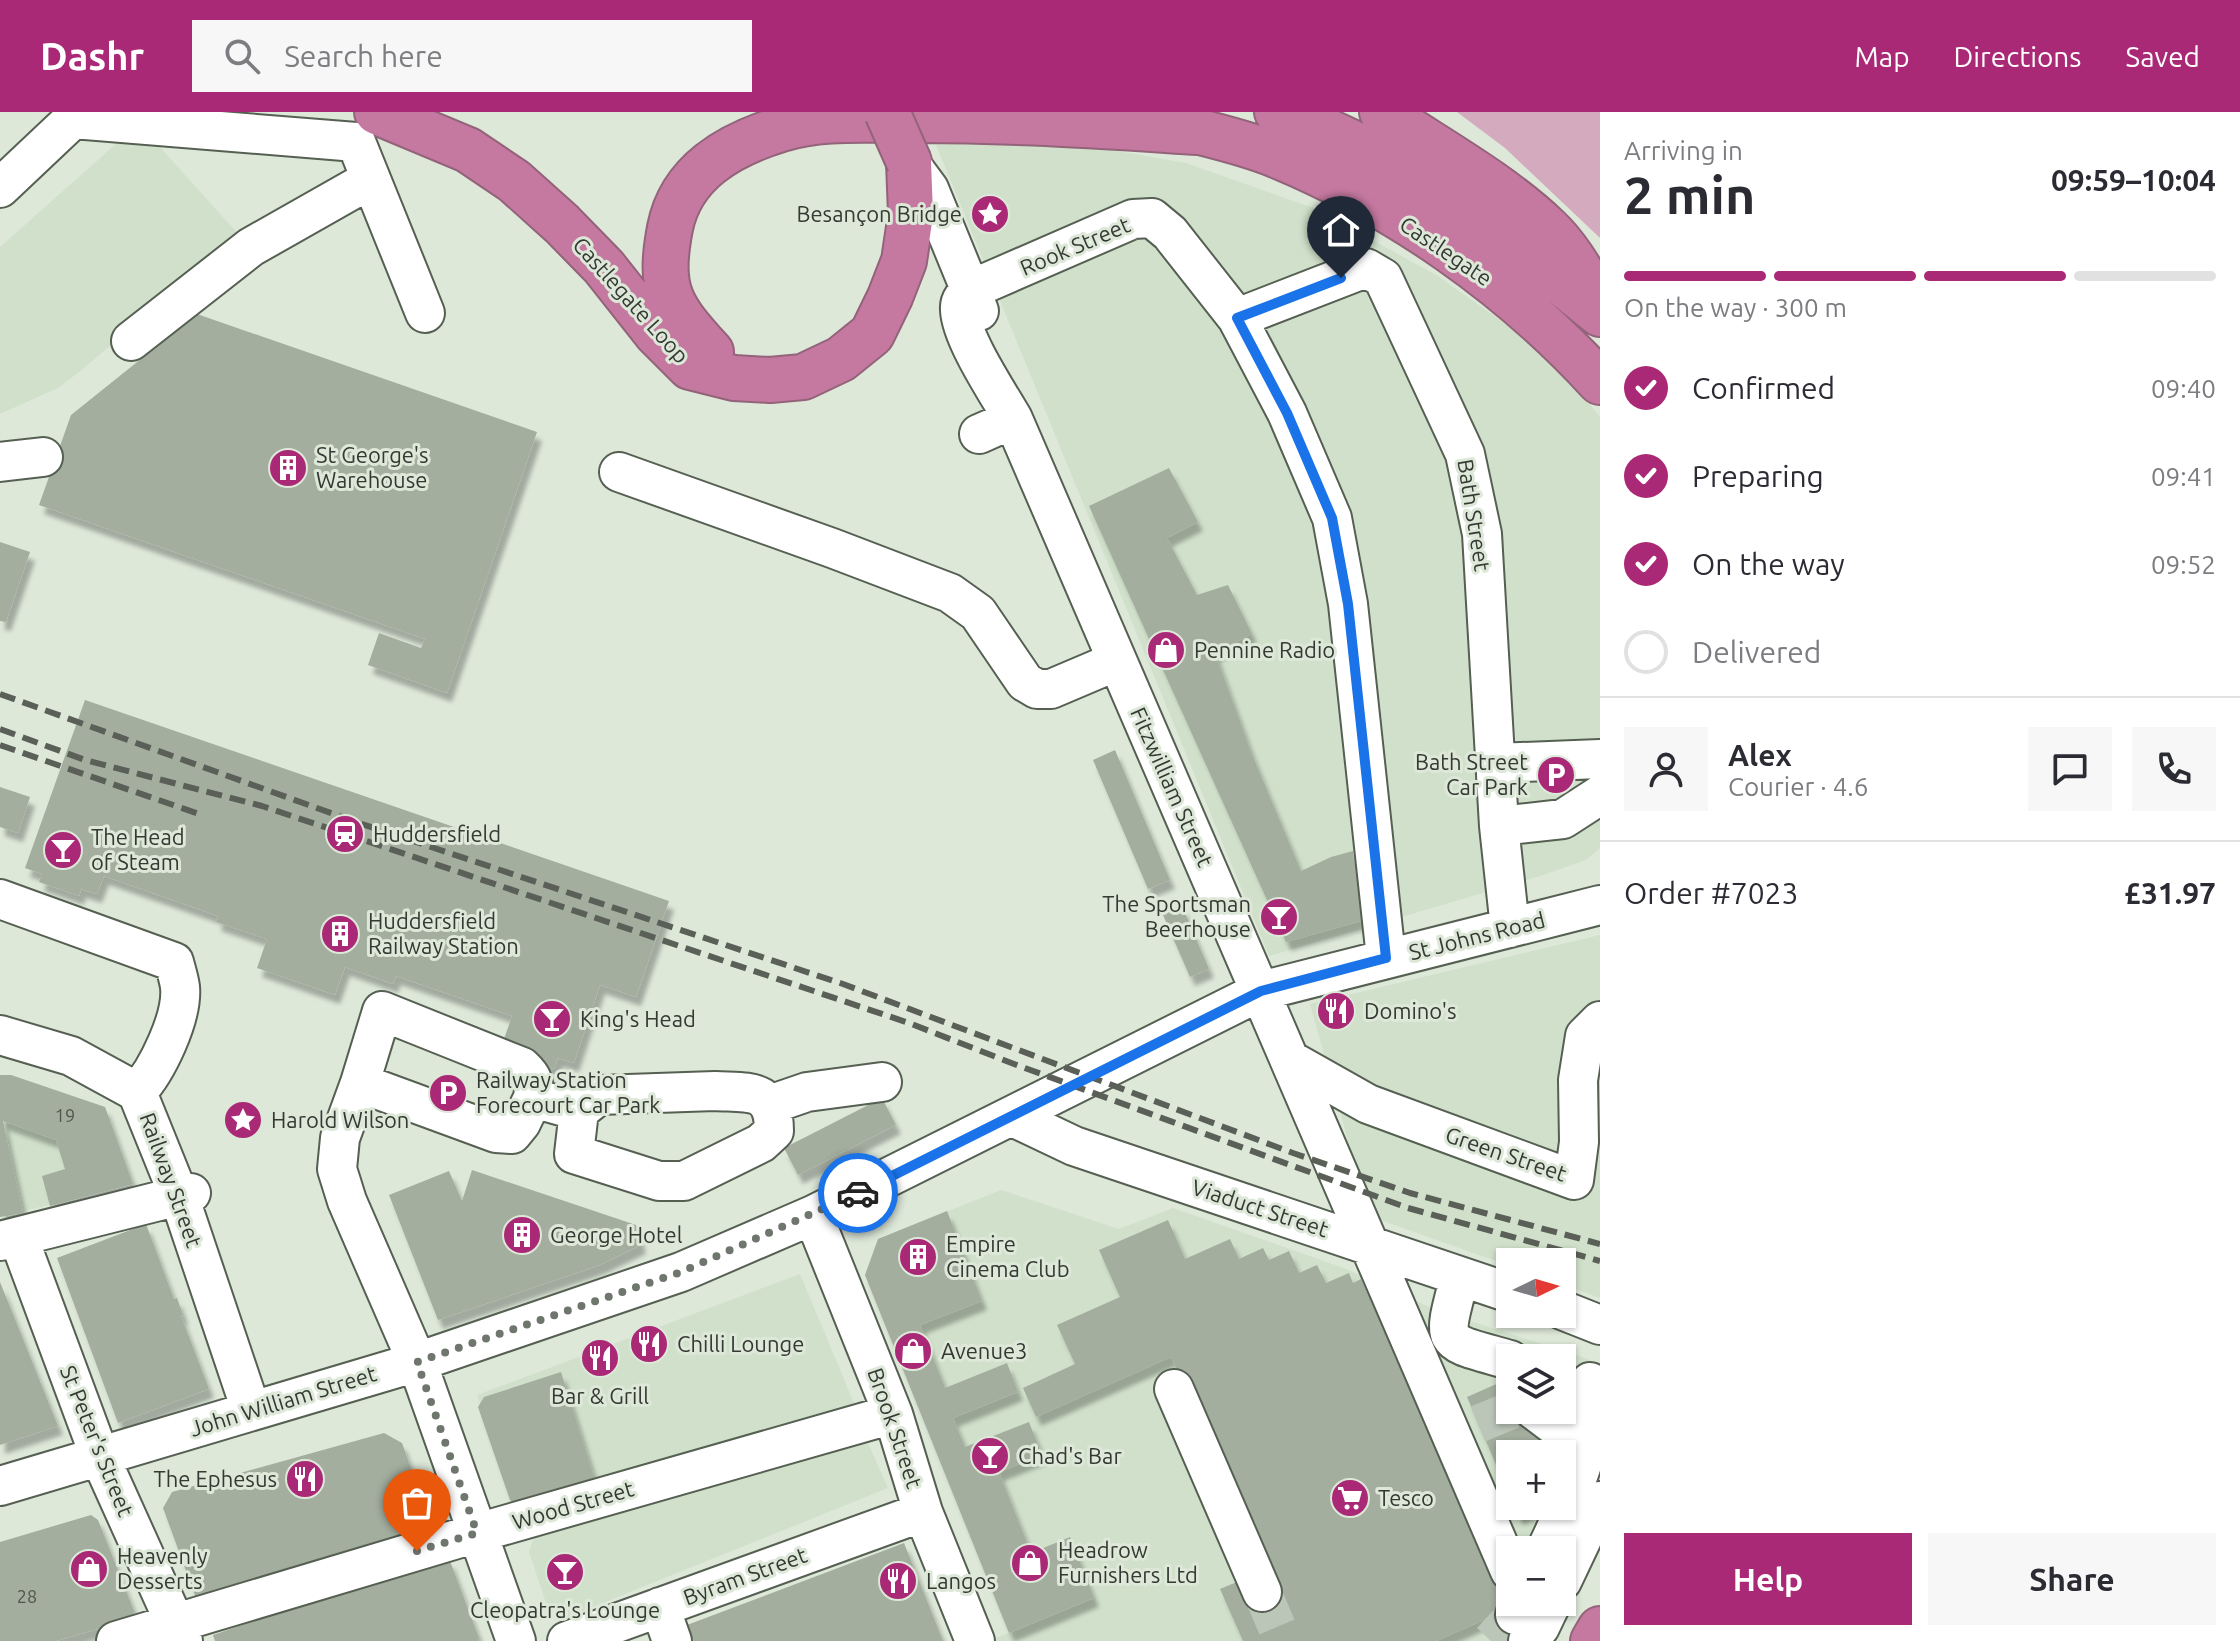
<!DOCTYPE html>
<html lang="en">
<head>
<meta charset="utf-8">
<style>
	:root { --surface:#fff; --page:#f7f7f7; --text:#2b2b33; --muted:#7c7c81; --line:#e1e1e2; --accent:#aa2976 }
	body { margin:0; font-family:Ubuntu,sans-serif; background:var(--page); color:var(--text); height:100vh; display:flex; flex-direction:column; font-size:30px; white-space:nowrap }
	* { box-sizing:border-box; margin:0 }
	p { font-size:26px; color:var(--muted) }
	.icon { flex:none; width:44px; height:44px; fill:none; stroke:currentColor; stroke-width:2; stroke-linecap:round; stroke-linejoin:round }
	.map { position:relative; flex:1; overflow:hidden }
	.panel { display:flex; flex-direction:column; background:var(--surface); width:640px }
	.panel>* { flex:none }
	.needle { width:52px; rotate:85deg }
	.tools { position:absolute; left:1496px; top:1136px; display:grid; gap:16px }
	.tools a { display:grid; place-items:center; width:80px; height:80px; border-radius:0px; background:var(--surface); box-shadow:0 2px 6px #0004; font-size:40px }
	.pin { position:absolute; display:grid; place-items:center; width:68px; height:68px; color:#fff; margin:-82px -34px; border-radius:50% 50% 50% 0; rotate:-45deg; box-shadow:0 0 8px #0007 }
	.pin .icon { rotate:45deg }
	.courier { position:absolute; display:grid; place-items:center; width:80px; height:80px; margin:-40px; border:6px solid #1a73e8; border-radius:50%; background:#fff; color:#222; box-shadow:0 2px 10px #0007 }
	.overview em { font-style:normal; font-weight:700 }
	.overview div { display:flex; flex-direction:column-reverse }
	.overview { display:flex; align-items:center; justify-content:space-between; height:136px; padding:0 24px }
	h1 { font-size:52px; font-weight:700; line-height:60px }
	.bar { display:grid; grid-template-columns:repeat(4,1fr); gap:12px 8px; align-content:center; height:96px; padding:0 24px }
	.bar i { height:10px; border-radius:6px; background:var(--line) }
	.bar .on { background:var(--accent) }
	.bar p { grid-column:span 4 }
	.line { display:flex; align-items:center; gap:20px; padding:0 24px; border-top:2px solid var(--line) }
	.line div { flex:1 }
	.round { display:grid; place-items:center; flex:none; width:84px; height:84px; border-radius:0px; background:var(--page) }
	ol { padding:0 24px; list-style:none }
	li { display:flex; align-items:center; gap:24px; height:88px }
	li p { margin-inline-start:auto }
	li .icon { padding:8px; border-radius:50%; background:var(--accent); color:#fff; stroke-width:4 }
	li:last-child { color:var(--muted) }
	li i { width:44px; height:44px; border:4px solid var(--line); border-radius:50% }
	.button { display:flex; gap:16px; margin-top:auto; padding:16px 24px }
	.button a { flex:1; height:92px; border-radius:0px; background:var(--accent); color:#fff; font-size:32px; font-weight:700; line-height:92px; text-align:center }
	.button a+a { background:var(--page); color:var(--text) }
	header { display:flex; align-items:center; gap:48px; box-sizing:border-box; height:112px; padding:0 40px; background:var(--accent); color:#fff }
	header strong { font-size:38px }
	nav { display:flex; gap:44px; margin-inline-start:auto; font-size:28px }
	.search { width:560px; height:72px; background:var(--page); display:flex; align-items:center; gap:20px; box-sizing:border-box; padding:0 28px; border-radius:0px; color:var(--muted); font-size:30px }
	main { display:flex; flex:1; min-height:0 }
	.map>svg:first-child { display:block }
	.built { fill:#d0e0ca; fill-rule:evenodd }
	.green { fill:#d4abbe }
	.building { fill:#a3ae9f; filter:url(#shadow) }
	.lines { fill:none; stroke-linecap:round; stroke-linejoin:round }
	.minor-tunnel { stroke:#bbc5b8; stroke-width:38; stroke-dasharray:38 19; stroke-linecap:butt }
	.minor-casing { stroke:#555f52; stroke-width:42 }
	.highway-casing { stroke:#93637a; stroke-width:48 }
	.minor { stroke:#fff; stroke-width:38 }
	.highway { stroke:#c679a0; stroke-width:44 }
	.rail { stroke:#5a6058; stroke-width:6; stroke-dasharray:16 8; stroke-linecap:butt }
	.highway-bridge-casing { stroke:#93637a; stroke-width:48; stroke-linecap:butt }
	.highway-bridge { stroke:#c679a0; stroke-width:44 }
	.done { stroke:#6f766d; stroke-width:8; stroke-dasharray:0 14.4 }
	.route { stroke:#1a73e8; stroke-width:10 }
	.labels { text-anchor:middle; stroke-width:6; stroke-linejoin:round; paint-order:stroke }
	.number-label { font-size:18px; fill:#50564e }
	.poi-label { font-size:22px; fill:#343933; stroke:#dde8d9; text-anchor:start }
	.street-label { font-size:22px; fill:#343933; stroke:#dde8d9 }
</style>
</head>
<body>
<header>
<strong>Dashr</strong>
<div class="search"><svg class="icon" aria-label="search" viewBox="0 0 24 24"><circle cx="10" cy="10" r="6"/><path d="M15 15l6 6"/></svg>Search here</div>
<nav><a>Map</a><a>Directions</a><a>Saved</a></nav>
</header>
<main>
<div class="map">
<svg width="1600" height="1529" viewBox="0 0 1600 1529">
	<defs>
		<filter id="shadow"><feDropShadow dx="5" dy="9" stdDeviation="2" flood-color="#0004"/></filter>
	</defs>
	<rect width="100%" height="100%" fill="#dde8d9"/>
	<path class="built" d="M126,23L150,24L240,124L79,260L58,276L0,302V135Z
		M1037,25L1186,51L1316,97L1436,163L1506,212L1569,266L1600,305V736L1586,748L1540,764L1269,844L934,28Z
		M1600,823V1186L1562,1172V1150H1510V1154L1369,1104L1310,892Z
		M0,963H11L105,995L133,1072L0,1105Z
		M1001,1078L1119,1117L1173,1096L1344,1156L1436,1198L1588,1247L1600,1256V1422L1551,1529H988L1009,1521L865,1163L878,1127ZM1510,1246H1562V1298H1510ZM1510,1342H1562V1394H1510ZM1510,1438H1562V1490H1510Z
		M800,1162L854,1291L517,1395L477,1283Z
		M868,1331L888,1376L563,1507L549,1500L529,1440L534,1425Z"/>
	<path class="green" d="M1457,0H1600V126L1505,36Z"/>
	<path class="building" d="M197,202L537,320L447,581L368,553L379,521L421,536L425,527L39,393L71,303Z
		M1169,356L1198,410L1167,426L1197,483L1228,473L1252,522L1215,541L1251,640L1301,759L1331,745L1353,739L1361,809L1286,830L1089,394Z
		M0,430L30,440L6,510L0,509Z
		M85,588L669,789L636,885L600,873L574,951L558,946L554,957L516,944L519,933L504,927L512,904L396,864L393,872L345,855L335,883L257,856L267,827L216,810L218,804L104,764L97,782L81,777L79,784L39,770L42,762L25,756Z
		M1115,638L1170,768L1148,777L1093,648Z
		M0,675L30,685L18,721L0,715Z
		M1182,794L1209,857L1190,865L1163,803Z
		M0,963H11L105,995L133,1072L50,1094L42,1064L65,1057L56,1028L3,1009L23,1101L0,1105Z
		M882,986L896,1013L798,1063L784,1036Z
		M472,1058L636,1113L641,1133L600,1153L438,1208L389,1083L449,1059L462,1089Z
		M947,1099L982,1189L920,1213L945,1276L1007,1251L1018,1280L953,1306L965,1335L1029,1310L1042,1343L999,1360L1031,1441L1070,1425L1094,1486L1009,1521L865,1163L878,1127Z
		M1168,1108L1185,1147L1230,1127L1239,1147L1263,1136L1269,1148L1289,1139L1299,1161L1317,1153L1326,1171L1349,1161L1353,1171L1361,1167L1372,1192L1378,1190L1513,1495L1436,1529H1243L1220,1477L1244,1467L1274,1475L1171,1245L1036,1305L1023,1276L1075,1252L1057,1213L1120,1185L1099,1138Z
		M146,1112L174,1187L177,1186L183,1203L181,1204L209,1277L118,1311L57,1146Z
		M0,1170L58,1314L0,1333Z
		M561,1260L595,1368L519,1394L510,1388L478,1295L484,1285Z
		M1510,1266V1298H1529L1548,1342H1510V1385L1467,1285Z
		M384,1321L402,1331L432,1415L196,1486L163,1396L172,1380Z
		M1514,1394H1540L1518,1404Z
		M91,1403L98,1408L134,1499L132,1507L56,1529H0V1430Z
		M904,1431L943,1529H693L687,1513Z
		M441,1445L450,1449L479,1526L478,1529H215L213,1523Z"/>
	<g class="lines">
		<path class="minor-tunnel" d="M1478,1312L1512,1298
			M1506,1377L1510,1375
			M1262,1480L1283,1529
			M1491,1529L1515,1503"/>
		<g class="minor-casing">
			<path id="minor" d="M909,50L929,77L979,199
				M0,76L73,7L356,30L425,201
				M1237,206L1366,156L1383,166L1465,342L1482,422L1499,714L1510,816
				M131,229L251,135L371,67
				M979,322L1013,307
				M0,350L43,345
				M619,360L832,436L950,481L978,501L1025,570L1037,577H1051L1117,549
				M1496,651L1600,647
				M1499,714L1563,707L1600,683
				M0,787L174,850C176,858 179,867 180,875C183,905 157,959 137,980
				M1386,846L1348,492L1332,406L1287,301L1237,206L1170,121L1152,106L1133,107L972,177C965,183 959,188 960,198C961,226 998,281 1013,307L1510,1459
				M0,923L71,944L137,980L179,1084L251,1298
				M1290,948L1368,992L1574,1068L1579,1030L1578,968L1585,924L1600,909
				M360,971L496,1021L512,1022L521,1011L533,986
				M715,979C749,981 774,975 774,1019L761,1031L684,1069H659L574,1042L579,999L599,983Z
				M769,993L807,980L882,970
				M1013,1005L1074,1034L1510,1181
				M813,1103L893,1302L923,1400L975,1529
				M19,1127L100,1345L183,1529
				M0,1129L191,1081
				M1460,1164C1441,1236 1440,1228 1510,1248
				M1562,1198L1600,1213
				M1174,1277L1262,1480
				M1534,1298L1587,1338
				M0,1374L417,1250L681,1160L813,1103L1261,879L1600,793
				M1546,1438C1570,1386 1600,1328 1590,1270
				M1562,1469L1600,1389
				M660,1495L672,1529
				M1515,1503L1521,1490
				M116,1529L477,1421L893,1302
				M516,1529L417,1250L347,1089L337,1057L340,1026L360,971L382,899L522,955C533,965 535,971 533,986L579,999
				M567,1529L923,1400
				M1528,1529L1540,1515L1552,1490"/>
		</g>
		<g class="highway-casing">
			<path id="highway" d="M377,0L468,38L514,69L562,112L604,155L657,222L690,255L734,266L770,268L803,265L841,247L872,222L890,185L904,149L911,102L909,50
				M1277,0C1399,40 1502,122 1600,202
				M1382,0C1437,37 1500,71 1548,117C1566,134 1579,156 1591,177
				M1170,12C1205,22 1242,29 1276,43C1399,94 1510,172 1600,270
				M711,240C670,195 658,179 670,116C681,60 729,33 781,17C819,5 862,8 902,8C1001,7 1100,14 1199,20
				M1593,1529L1600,1517"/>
		</g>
		<use href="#minor" class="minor"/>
		<use href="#highway" class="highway"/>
		<path class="rail" d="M0,582L353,709L843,872L1293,1041L1410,1081L1600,1132
			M0,617L85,648L262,694L909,911L1014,952L1408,1096L1600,1149
			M0,633L199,702"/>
		<g class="highway-bridge-casing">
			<path id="highway-bridge" d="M887,0L909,50"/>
		</g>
		<use href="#highway-bridge" class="highway-bridge"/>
	</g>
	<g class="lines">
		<path class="done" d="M417,1439L477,1421L417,1250L681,1160L858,1081"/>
		<path class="route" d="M858,1081L1261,879L1386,846L1348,492L1332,406L1287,301L1237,206L1341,166"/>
	</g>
	<defs>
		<g id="sight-disc" transform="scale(2)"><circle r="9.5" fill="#aa2976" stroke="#dde8d9"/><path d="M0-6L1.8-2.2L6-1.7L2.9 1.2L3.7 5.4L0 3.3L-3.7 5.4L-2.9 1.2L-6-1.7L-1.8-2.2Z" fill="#fff"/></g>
		<g id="building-disc" transform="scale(2)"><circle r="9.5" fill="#aa2976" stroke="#dde8d9"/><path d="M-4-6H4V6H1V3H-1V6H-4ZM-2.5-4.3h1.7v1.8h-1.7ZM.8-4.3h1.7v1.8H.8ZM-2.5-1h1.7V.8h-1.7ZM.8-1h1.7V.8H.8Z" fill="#fff"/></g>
		<g id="shop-disc" transform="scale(2)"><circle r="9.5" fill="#aa2976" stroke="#dde8d9"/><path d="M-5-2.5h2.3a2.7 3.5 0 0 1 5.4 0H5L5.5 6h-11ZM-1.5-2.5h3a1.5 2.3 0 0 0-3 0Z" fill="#fff"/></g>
		<g id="parking-disc" transform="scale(2)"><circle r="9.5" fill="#aa2976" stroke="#dde8d9"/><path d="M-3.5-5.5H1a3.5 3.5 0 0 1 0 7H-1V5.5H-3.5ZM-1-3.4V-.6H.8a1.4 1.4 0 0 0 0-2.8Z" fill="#fff"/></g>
		<g id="station-disc" transform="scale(2)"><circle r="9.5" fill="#aa2976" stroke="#dde8d9"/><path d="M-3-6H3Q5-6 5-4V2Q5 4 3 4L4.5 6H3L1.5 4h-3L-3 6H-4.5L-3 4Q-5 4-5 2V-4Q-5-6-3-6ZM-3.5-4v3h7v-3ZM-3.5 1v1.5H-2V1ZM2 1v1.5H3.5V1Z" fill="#fff"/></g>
		<g id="bar-disc" transform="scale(2)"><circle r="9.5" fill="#aa2976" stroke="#dde8d9"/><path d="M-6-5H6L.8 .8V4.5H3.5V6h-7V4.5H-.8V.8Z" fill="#fff"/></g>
		<g id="restaurant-disc" transform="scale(2)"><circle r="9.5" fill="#aa2976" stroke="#dde8d9"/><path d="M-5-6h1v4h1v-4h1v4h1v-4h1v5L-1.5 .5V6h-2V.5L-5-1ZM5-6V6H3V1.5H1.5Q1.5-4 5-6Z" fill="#fff"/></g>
		<g id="supermarket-disc" transform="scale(2)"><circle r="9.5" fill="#aa2976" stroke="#dde8d9"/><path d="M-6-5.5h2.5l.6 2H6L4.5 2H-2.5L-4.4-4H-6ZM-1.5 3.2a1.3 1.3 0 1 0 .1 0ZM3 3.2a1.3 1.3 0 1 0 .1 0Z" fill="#fff"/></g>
	</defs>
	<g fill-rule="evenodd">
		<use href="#sight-disc" x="990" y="102"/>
		<use href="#building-disc" x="288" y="356"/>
		<use href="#shop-disc" x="1166" y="538"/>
		<use href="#parking-disc" x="1556" y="663"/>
		<use href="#station-disc" x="345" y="722"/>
		<use href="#bar-disc" x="63" y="738"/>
		<use href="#bar-disc" x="1279" y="805"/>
		<use href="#building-disc" x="340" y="822"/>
		<use href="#restaurant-disc" x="1336" y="899"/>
		<use href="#bar-disc" x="552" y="907"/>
		<use href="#parking-disc" x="448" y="981"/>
		<use href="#sight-disc" x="243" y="1008"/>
		<use href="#building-disc" x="522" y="1123"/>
		<use href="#building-disc" x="918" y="1145"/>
		<use href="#restaurant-disc" x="649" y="1232"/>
		<use href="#shop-disc" x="913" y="1239"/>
		<use href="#restaurant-disc" x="600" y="1246"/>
		<use href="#bar-disc" x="990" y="1344"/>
		<use href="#restaurant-disc" x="305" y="1367"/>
		<use href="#supermarket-disc" x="1350" y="1386"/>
		<use href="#shop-disc" x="1030" y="1451"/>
		<use href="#shop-disc" x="89" y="1457"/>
		<use href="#bar-disc" x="565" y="1460"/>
		<use href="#restaurant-disc" x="898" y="1469"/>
	</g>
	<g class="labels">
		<g class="number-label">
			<text x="65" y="1010">19</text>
			<text x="27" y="1491">28</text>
		</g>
		<g class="poi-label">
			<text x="962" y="110" text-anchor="end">Besançon Bridge</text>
			<text x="316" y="351">St George's<tspan x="316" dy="25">Warehouse</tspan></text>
			<text x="1194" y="546">Pennine Radio</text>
			<text x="1528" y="658" text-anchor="end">Bath Street<tspan x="1528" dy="25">Car Park</tspan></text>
			<text x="373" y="730">Huddersfield</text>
			<text x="91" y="733">The Head<tspan x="91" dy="25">of Steam</tspan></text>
			<text x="1251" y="800" text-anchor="end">The Sportsman<tspan x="1251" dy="25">Beerhouse</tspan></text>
			<text x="368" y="817">Huddersfield<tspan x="368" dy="25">Railway Station</tspan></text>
			<text x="1364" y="907">Domino's</text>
			<text x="580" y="915">King's Head</text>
			<text x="476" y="976">Railway Station<tspan x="476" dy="25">Forecourt Car Park</tspan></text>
			<text x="271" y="1016">Harold Wilson</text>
			<text x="550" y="1131">George Hotel</text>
			<text x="946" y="1140">Empire<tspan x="946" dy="25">Cinema Club</tspan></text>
			<text x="677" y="1240">Chilli Lounge</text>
			<text x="941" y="1247">Avenue3</text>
			<text x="600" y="1292" text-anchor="middle">Bar &amp; Grill</text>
			<text x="1018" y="1352">Chad's Bar</text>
			<text x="277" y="1375" text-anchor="end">The Ephesus</text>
			<text x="1378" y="1394">Tesco</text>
			<text x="1058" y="1446">Headrow<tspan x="1058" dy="25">Furnishers Ltd</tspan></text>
			<text x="117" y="1452">Heavenly<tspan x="117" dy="25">Desserts</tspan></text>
			<text x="926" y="1477">Langos</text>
			<text x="565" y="1506" text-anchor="middle">Cleopatra's Lounge</text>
		</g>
		<g class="street-label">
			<text transform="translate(1075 134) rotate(-23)" y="8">Rook Street</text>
			<text transform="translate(1446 139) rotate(34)" y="8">Castlegate</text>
			<text transform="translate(631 188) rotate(48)" y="8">Castlegate Loop</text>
			<text transform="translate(1474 403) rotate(81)" y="8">Bath Street</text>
			<text transform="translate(1172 675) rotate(66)" y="8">Fitzwilliam Street</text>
			<text transform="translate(1477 824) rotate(-14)" y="8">St Johns Road</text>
			<text transform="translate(1506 1042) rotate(19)" y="8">Green Street</text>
			<text transform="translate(171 1068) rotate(70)" y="8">Railway Street</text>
			<text transform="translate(1260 1096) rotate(18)" y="8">Viaduct Street</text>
			<text transform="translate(283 1289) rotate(-17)" y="8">John William Street</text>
			<text transform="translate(895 1316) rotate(71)" y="8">Brook Street</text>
			<text transform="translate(97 1329) rotate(68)" y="8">St Peter's Street</text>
			<text transform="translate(573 1393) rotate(-16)" y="8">Wood Street</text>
			<text transform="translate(745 1464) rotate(-20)" y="8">Byram Street</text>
		</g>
	</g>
</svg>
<div class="tools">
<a><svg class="needle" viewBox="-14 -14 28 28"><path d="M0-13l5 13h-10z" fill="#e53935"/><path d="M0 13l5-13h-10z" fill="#7c7c81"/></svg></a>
<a><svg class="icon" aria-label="layers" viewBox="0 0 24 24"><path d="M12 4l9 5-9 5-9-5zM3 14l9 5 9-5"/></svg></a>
<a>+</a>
<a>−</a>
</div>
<div class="pin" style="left:417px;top:1439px;background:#ea580c"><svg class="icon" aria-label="bag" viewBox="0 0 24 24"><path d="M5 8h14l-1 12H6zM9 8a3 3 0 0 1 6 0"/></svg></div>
<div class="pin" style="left:1341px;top:166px;background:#1f2937"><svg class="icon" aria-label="home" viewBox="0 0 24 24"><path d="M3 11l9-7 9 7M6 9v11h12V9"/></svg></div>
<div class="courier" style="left:858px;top:1081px"><svg class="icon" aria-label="car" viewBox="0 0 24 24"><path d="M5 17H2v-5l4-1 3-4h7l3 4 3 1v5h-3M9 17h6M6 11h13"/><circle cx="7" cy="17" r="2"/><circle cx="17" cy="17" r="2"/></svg></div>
</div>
<section class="panel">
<div class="overview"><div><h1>2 min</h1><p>Arriving in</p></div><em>09:59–10:04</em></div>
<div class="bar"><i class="on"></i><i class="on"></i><i class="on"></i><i></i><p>On the way · 300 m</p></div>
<ol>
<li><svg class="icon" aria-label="check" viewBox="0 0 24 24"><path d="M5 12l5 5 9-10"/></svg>Confirmed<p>09:40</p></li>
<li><svg class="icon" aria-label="check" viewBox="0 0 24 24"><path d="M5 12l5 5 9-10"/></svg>Preparing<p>09:41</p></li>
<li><svg class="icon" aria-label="check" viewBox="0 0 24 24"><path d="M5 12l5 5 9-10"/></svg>On the way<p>09:52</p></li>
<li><i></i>Delivered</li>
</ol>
<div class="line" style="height:144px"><a class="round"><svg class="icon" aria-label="person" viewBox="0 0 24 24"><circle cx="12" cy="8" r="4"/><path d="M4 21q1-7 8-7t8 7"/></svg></a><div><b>Alex</b><p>Courier · 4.6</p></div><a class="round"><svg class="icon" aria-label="chat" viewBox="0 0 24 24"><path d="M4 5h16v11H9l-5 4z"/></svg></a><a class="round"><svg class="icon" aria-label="phone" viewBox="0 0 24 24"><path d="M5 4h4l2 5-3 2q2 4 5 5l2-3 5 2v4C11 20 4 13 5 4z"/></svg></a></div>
<div class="line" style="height:104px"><div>Order #7023</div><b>£31.97</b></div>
<div class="button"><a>Help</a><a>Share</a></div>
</section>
</main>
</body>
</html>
